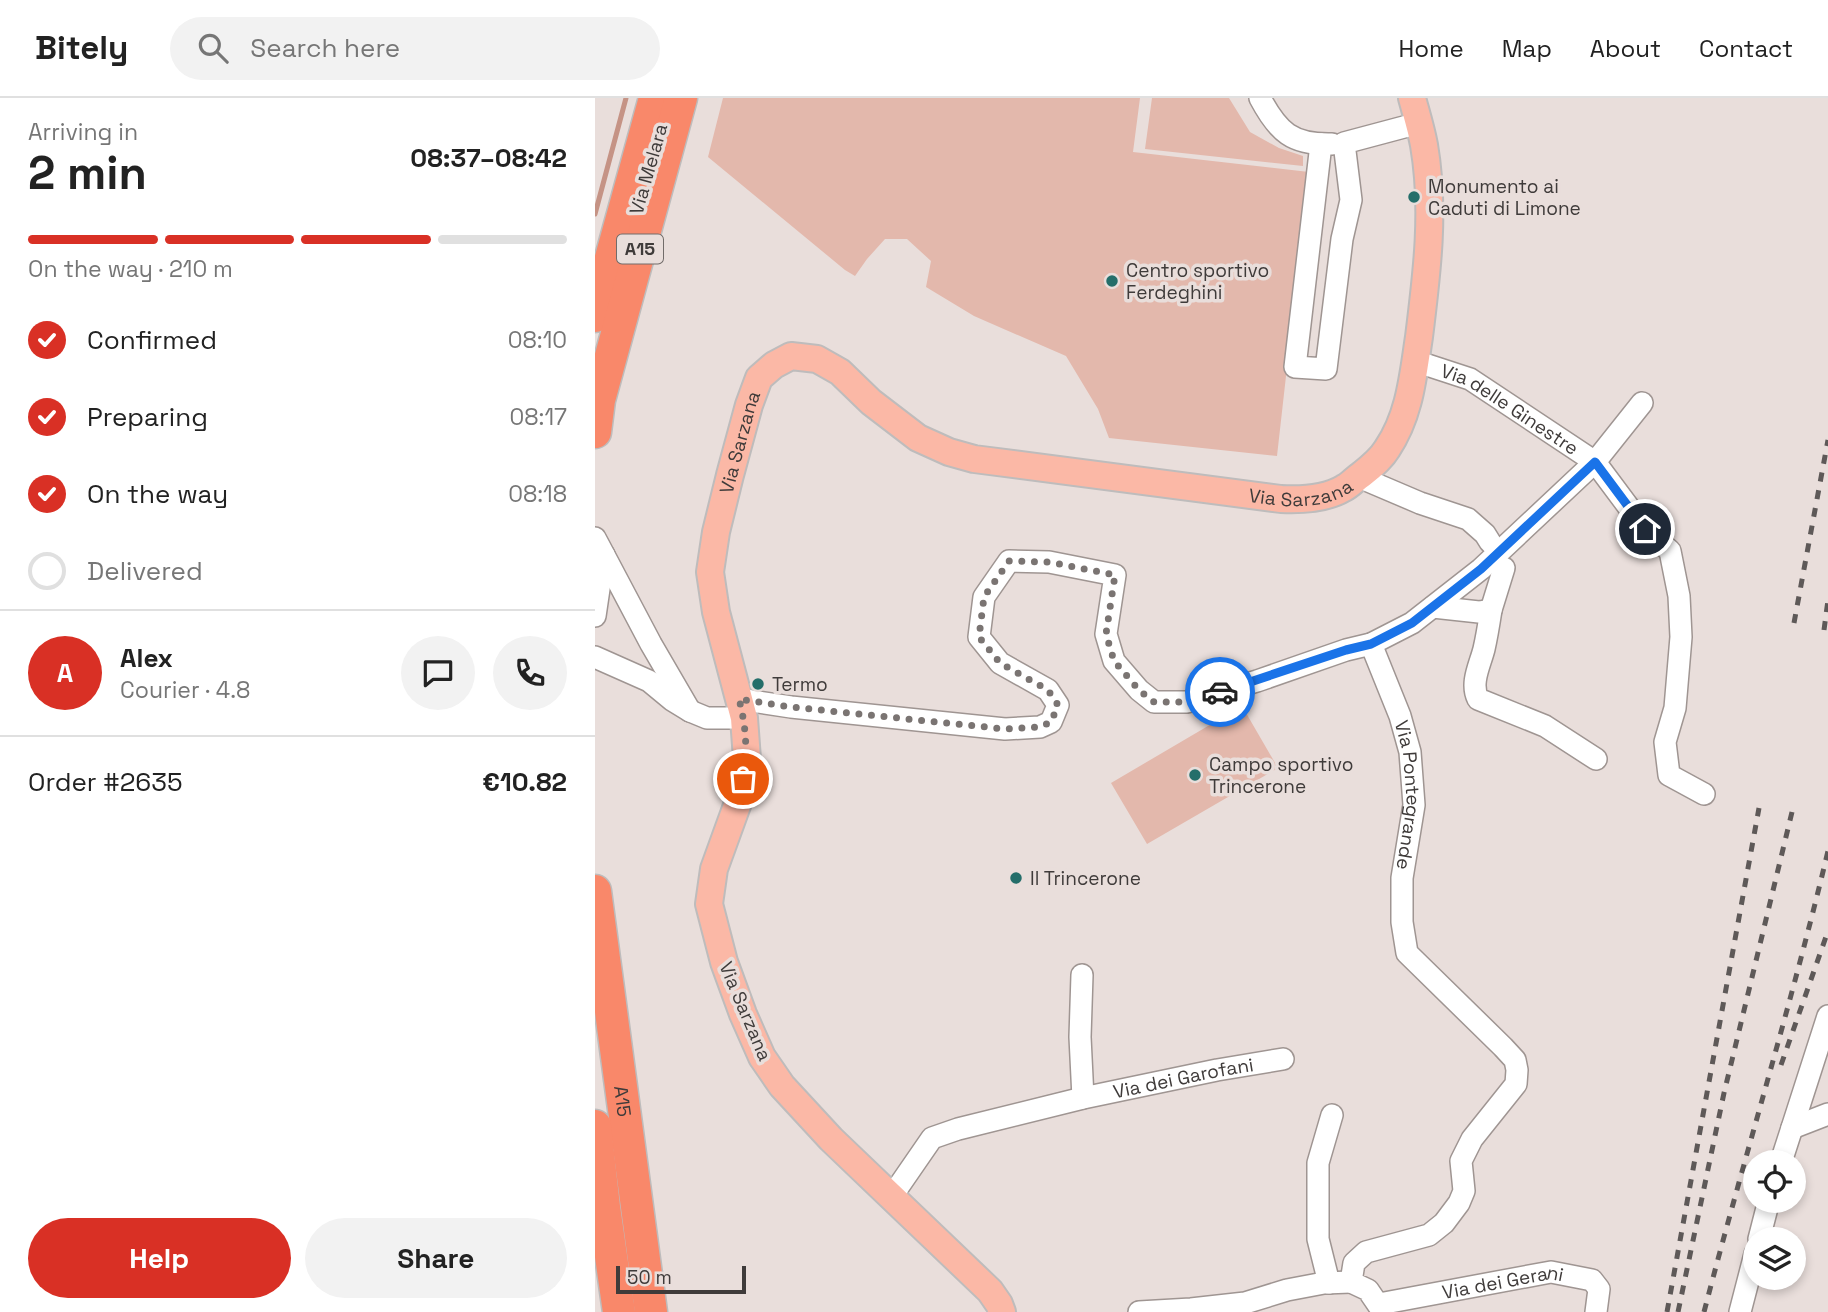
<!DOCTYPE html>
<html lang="en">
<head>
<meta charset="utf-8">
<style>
	:root { --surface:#fff; --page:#f2f2f2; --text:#222; --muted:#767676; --line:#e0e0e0; --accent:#d93025 }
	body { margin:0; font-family:"Space Grotesk",sans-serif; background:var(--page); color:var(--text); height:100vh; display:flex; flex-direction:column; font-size:26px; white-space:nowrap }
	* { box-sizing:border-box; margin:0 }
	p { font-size:23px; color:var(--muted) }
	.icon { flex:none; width:38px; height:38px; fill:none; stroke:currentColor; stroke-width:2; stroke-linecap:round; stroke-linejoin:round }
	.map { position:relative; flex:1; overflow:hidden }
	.sheet { display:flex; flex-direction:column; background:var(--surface); width:595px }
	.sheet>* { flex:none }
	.tools { position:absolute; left:1148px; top:1052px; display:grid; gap:14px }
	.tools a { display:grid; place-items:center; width:63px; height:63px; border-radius:50%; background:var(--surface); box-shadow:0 4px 10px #0003; font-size:35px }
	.scale { position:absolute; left:21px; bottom:18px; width:130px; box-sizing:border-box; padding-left:7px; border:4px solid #3f3b3a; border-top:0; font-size:19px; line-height:24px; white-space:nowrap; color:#3f3b3a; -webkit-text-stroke:5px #e9dedb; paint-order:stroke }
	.pin { position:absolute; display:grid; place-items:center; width:60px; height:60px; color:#fff; margin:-30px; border:4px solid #fff; border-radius:50%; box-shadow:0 2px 7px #0007 }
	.courier { position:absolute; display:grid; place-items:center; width:70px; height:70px; margin:-35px; border:5px solid #1a73e8; border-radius:50%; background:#fff; color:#222; box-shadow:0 2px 9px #0007 }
	.head em { font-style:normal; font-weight:700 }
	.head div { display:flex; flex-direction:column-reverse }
	.head { display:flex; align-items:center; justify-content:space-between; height:119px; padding:0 28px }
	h1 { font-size:46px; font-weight:700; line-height:52px }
	.bar { display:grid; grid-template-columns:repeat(4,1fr); gap:10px 7px; align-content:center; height:84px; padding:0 28px }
	.bar i { height:9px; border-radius:5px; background:var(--line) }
	.bar .current { background:var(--accent) }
	.bar p { grid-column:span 4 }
	.line { display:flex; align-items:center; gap:18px; padding:0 28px; border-top:2px solid var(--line) }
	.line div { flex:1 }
	.round { display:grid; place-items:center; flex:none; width:74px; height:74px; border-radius:37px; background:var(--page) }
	ol { padding:0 28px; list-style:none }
	li { display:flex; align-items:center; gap:21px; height:77px }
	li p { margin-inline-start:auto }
	li .icon { padding:7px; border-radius:50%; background:var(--accent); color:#fff; stroke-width:4 }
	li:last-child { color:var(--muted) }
	li i { width:38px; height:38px; border:4px solid var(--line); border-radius:50% }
	.action { display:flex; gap:14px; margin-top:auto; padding:14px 28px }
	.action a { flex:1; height:80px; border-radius:42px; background:var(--accent); color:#fff; font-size:28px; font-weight:700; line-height:80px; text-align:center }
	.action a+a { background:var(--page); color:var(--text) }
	header { display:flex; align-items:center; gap:42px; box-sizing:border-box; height:98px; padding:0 35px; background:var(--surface); border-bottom:2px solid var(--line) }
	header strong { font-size:33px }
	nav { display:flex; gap:38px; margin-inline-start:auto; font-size:24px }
	.search { width:490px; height:63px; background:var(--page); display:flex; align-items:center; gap:18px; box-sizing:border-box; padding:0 24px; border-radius:38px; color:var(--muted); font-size:26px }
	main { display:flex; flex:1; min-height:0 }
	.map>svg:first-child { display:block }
	.green { fill:#e3b8ac }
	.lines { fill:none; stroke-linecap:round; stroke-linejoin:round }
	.stream { stroke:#c59385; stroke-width:5 }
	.minor-casing { stroke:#9f9592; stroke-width:24 }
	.major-casing { stroke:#bebcbc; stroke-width:30 }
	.highway-casing { stroke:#bebcbc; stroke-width:35 }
	.minor { stroke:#fff; stroke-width:21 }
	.major { stroke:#fbb8a6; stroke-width:26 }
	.highway { stroke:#f9886a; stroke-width:32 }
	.rail { stroke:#5e5958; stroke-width:5; stroke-dasharray:9 9; stroke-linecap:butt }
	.done { stroke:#7a7472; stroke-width:7; stroke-dasharray:0 12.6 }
	.route { stroke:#1a73e8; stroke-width:9 }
	.poi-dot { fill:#246e6a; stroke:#e9dedb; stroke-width:2.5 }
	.labels { text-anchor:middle; stroke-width:7; stroke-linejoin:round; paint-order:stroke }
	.shield { fill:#e9dedb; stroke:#726c6a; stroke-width:2 }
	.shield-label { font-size:18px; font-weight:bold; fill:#3f3b3a }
	.street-label { font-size:19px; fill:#3f3b3a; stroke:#e9dedb }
	.poi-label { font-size:19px; fill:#3f3b3a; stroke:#e9dedb; text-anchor:start }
</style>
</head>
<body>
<header>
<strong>Bitely</strong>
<div class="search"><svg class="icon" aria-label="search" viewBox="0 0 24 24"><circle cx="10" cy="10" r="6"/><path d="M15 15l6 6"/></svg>Search here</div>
<nav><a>Home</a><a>Map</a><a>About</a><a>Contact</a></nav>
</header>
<main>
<section class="sheet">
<div class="head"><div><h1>2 min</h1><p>Arriving in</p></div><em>08:37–08:42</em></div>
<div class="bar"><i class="current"></i><i class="current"></i><i class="current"></i><i></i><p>On the way · 210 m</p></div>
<ol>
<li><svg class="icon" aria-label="check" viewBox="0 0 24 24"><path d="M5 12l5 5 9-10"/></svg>Confirmed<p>08:10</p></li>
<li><svg class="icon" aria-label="check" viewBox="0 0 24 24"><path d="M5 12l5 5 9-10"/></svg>Preparing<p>08:17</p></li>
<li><svg class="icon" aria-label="check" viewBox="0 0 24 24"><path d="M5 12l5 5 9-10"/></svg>On the way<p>08:18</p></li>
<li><i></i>Delivered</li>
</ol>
<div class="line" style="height:126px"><b class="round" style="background:var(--accent);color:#fff">A</b><div><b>Alex</b><p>Courier · 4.8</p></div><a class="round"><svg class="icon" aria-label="chat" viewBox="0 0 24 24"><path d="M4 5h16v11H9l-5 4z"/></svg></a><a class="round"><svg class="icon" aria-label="phone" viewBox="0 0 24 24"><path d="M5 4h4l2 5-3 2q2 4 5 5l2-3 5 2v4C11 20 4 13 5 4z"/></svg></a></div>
<div class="line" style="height:91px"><div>Order #2635</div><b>€10.82</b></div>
<div class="action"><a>Help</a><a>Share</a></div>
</section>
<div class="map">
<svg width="1233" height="1214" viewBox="0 0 1233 1214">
	<rect width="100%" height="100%" fill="#e9dedb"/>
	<path class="green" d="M128,0H545L538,54L714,74L682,358L514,340L503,311L471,258L379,218L331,189L336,163L312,141H290L272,161L260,178L250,172L113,59Z
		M557,0H634L655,34L684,50L708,58V68L550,51Z
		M647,608L683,670L552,746L516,685Z"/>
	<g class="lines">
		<path class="stream" d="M0,116L31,0"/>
		<g class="minor-casing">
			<g id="minor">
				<path d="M665,0C683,34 697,47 737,46"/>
				<path d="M726,46L700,269L731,271L747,141L756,102L749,45L824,25"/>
				<path id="s1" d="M820,263L875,281L1000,364L1050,431L1075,453L1084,498L1086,539L1080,610L1070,644L1074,677L1109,696"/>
				<path d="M764,379L825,405L873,421L890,436L895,444"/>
				<path d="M0,440L9,457L0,518"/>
				<path d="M9,457L56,546L95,613"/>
				<path d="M838,509L884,514L896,512C894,525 892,538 889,551C885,567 875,585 883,601L950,628L1001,661"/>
				<path d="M896,512L909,470"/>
				<path id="s2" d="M776,546L805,618L815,654L819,707L807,780V824L812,855L908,949L920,962L922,972L921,986L877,1041L866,1063L869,1093L864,1105L849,1125L834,1137L771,1154L759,1165L756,1184L773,1192L788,1214"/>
				<path d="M0,559L54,583L77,602L95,613L112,620H149"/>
				<path d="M144,601L196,609L410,631L445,629L456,624L463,607L453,592L405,565L384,539L389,499L414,463L454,464L520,477L511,536L519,563L544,592L559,604H592L662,583L751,552L776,546L817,525L886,471L1000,364L1047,305"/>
				<path d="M487,877L485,939L488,1000"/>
				<path d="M1197,1030L1233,1016"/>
				<path d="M1186,1064L1233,918"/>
				<path id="s3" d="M297,1098L337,1040L363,1031L488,1000L622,972L688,961"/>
				<path d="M1164,1141L1174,1102"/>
				<path d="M734,1185L723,1141V1065L737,1017"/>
				<path id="s4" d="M784,1206L956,1174L997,1182L1004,1191L1001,1214"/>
				<path d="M544,1214L596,1211L650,1205L692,1192L729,1185L756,1184"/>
				<path d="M1145,1214L1160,1156"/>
			</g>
		</g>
		<g class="major-casing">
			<g id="major">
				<path id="s5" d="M407,1214L404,1206L395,1193L236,1041L187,988L167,959L148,916L129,864L114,806L119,771L144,702L152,661L149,620L121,514L115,474L121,434L135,377L154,307L164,280L179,267L196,258L222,261L245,274L276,304L323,340L354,354L379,361L686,401C707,402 731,401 749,390C755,387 760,381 766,377C775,370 786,361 792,351C815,317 818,278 824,239C832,175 840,111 829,47C826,31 821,15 817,0"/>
			</g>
		</g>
		<g class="highway-casing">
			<g id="highway">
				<path d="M0,218L60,0"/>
				<path d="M0,334L4,302L86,0"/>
				<path id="s6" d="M0,793L56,1214"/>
				<path d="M0,1028L9,1109L24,1214"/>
			</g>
		</g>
		<use href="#minor" class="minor"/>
		<use href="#major" class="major"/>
		<use href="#highway" class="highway"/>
		<path class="rail" d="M1199,525L1233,342
			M1229,532L1233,502
			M1186,967L1233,833
			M1072,1214L1164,710
			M1083,1214L1129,995L1197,714
			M1109,1214C1149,1060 1196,908 1233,753"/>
	</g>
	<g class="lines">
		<path class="done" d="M148,681C153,654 151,628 144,601L196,609L410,631L444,629L456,624L463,607L453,592L405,565L384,539L389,499L414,463L454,464L520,477L511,536L519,563L544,592L559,604H592L625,594"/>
		<path class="route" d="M625,594L751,552L776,546L817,525L886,471L1000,364L1050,431"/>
	</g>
	<g class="poi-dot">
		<circle cx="819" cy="99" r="7"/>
		<circle cx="517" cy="183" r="7"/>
		<circle cx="163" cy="586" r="7"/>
		<circle cx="600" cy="677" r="7"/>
		<circle cx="421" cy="780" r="7"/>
	</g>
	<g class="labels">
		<rect class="shield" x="22" y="136.5" width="46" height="29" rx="5"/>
		<g class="shield-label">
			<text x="45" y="157">A15</text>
		</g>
		<g class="street-label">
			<text transform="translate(53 71) rotate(-74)" y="7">Via Melara</text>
			<text dy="7" stroke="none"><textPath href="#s1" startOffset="107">Via delle Ginestre</textPath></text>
			<text dy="7" stroke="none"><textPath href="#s5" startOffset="989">Via Sarzana</textPath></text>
			<text dy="7" stroke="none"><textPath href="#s5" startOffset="1640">Via Sarzana</textPath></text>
			<text dy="7" stroke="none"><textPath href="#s2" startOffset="158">Via Pontegrande</textPath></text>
			<text transform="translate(151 913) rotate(67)" y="7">Via Sarzana</text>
			<text dy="7" stroke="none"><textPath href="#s3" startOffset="329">Via dei Garofani</textPath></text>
			<text dy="7" stroke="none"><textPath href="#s6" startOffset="212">A15</textPath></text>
			<text dy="7" stroke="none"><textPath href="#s4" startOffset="126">Via dei Gerani</textPath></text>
		</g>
		<g class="poi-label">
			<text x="833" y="95">Monumento ai<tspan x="833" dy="22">Caduti di Limone</tspan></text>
			<text x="531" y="179">Centro sportivo<tspan x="531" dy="22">Ferdeghini</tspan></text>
			<text x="177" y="593">Termo</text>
			<text x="614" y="673">Campo sportivo<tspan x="614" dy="22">Trincerone</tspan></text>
			<text x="435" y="787">Il Trincerone</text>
		</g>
	</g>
</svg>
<div class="tools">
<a><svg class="icon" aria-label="locate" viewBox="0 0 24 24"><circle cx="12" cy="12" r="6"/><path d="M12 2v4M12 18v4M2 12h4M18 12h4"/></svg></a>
<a><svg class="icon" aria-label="layers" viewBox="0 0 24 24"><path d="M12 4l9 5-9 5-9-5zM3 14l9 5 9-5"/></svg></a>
</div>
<div class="scale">50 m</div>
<div class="pin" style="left:148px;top:681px;background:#ea580c"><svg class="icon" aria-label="bag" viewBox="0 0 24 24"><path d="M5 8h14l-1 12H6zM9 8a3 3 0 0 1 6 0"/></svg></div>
<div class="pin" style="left:1050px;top:431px;background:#1f2937"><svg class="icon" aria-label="home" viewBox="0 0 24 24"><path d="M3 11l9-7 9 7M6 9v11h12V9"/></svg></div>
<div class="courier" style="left:625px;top:594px"><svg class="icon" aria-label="car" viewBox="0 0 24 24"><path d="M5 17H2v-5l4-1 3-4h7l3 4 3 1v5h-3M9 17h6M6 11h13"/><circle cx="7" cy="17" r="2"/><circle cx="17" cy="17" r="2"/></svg></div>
</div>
</main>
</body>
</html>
